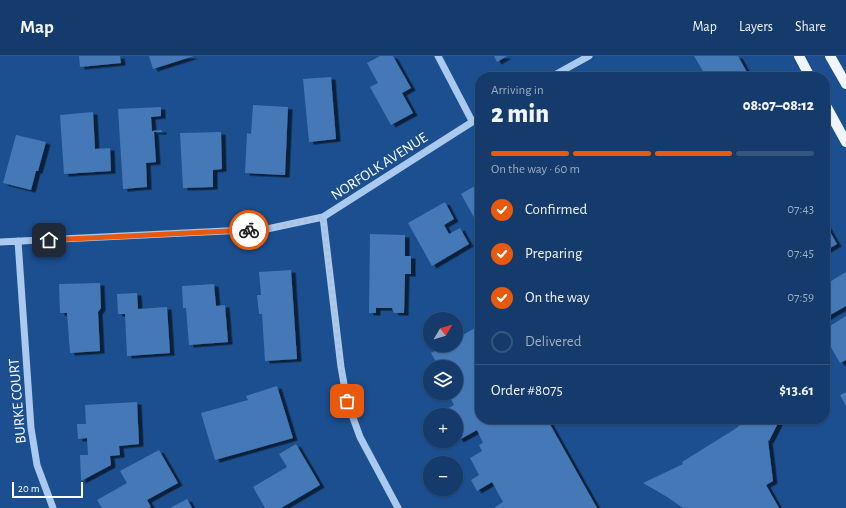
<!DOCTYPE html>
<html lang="en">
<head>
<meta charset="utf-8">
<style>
	:root { --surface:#143b6b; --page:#214673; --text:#f1f3f6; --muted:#9dadc1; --line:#33557e; --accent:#ea580c }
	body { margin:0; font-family:"Alegreya Sans",sans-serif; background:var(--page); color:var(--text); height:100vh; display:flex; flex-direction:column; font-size:15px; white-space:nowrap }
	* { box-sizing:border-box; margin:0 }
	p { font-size:13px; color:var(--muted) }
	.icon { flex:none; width:22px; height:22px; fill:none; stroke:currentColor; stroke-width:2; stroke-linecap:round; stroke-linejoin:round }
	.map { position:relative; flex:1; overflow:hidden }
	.side { position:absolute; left:475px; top:16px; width:355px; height:352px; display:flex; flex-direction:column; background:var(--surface); border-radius:16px; box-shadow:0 1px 3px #0004,0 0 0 1px var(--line) }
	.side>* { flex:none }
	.needle { width:26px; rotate:52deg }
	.tools { position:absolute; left:423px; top:256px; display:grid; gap:8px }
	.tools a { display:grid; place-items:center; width:40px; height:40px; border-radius:50%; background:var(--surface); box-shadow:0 1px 3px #0004,0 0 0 1px var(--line); font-size:20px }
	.scale { position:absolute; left:12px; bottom:10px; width:71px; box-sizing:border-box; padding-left:4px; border:2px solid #fff; border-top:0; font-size:11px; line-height:14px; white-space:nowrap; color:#fff; -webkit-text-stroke:3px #1b4f8f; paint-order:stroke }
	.pin { position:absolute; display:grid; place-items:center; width:34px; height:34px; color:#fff; margin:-17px; border-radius:8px; box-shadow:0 2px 6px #0006 }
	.courier { position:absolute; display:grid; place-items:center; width:40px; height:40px; margin:-20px; border:3px solid #ea580c; border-radius:50%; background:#fff; color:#222; box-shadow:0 1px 5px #0007 }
	.head em { font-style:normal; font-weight:800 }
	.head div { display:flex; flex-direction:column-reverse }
	.head { display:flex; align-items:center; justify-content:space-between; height:68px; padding:0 16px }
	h1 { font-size:26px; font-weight:800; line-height:30px }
	.bar { display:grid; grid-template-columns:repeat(4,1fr); gap:6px 4px; align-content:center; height:48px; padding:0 16px }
	.bar i { height:5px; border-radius:3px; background:var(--line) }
	.bar .current { background:var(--accent) }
	.bar p { grid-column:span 4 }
	.line { display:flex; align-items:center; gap:10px; padding:0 16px; border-top:1px solid var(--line) }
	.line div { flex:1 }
	ol { padding:0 16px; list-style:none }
	li { display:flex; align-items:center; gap:12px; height:44px }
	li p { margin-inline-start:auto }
	li .icon { padding:4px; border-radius:50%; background:var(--accent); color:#fff; stroke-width:4 }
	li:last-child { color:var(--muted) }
	li i { width:22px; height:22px; border:2px solid var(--line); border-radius:50% }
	header { display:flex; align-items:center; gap:24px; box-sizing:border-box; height:56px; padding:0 20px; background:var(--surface); border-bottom:1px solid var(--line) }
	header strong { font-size:19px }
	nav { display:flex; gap:22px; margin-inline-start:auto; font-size:14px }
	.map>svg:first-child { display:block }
	.building { fill:#4478b7; filter:url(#shadow) }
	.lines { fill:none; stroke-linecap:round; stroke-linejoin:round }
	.minor { stroke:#a9c9ee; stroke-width:7 }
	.major { stroke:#f0f6ff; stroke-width:10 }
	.done { stroke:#afc1d8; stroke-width:4; stroke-dasharray:0 7.2 }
	.route { stroke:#ea580c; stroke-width:5 }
	.labels { text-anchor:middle; stroke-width:3; stroke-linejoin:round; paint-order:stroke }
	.street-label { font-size:15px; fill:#fff; stroke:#1b4f8f }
</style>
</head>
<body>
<header>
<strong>Map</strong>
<nav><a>Map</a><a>Layers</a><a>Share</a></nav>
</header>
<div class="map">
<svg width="846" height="452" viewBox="0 0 846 452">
	<defs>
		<filter id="shadow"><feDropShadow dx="4.5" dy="2.5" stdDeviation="0" flood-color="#0009"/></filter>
	</defs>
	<rect width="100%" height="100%" fill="#1b4f8f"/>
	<path class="building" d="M79,0H120L121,7L80,11Z
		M149,0H194L153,13Z
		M380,0H393L411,32L402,37L413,57L391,69L370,31L378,27L367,7Z
		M494,0H507L497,6Z
		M694,0H738L748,18L743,21H709L706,16L704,17Z
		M331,21L336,83L309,86L303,23Z
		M253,49L288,51L285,119L245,117L247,77L251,78Z
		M161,51V60L151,61L152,75L162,74V76H154L156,106L146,107L147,131L123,133L118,53Z
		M93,56L95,93L110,92L111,115L64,118L60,59Z
		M221,76L222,113L213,114V131L183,132L180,77Z
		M16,79L46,86L38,115H36L31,134L3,127Z
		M480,127V172L461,138Z
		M445,146L454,163L444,169L449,178L460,172L469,188L432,210L408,167Z
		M825,167L837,188L825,195Z
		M370,178L405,179V200H411V218H405L404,257H394L392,252H376V257H369Z
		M291,214L297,303L265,305L262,258H259L257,239H261L259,216Z
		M846,216V250L825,262V226L826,228Z
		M100,227L101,252L98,256L100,295L70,297L67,257H60L59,228Z
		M214,228L216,250L225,249L228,286L189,289L186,252H183L182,230Z
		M137,237L138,253L167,251L170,297L127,300L125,258H118L117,238Z
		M846,260V304L840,307L825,281V273Z
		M480,269V363H547L597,452H494L503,446L492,426L477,435L471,424L479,419L470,402L482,395L479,389L483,387L477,374L459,384L456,379V359H445L443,355L454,349L448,337H456V311H439L431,297L445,289H456V283Z
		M277,330L293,382L215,404L201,357L248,344L246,340Z
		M846,336V350L840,339Z
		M137,346L139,388L119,390L120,399L110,400L111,409L81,425L80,399H88L87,382L78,383L77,368H86L85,349Z
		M767,363H780L769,385L768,384L773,425L766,429L779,452H683L667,441L643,427L683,408L682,406L735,373L741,368Z
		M296,388L320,429L281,452H265L253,431L287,411L279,398Z
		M159,394L178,427L147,444L151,451L148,452H102L97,444L127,427L120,415Z
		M187,443L192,452H170Z"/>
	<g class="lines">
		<path class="minor" d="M438,0L472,65
			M551,21L589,0
			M323,161L341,311L347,345L360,381L398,452
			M18,185L31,372L37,409L53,452
			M0,186L267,173L323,161L480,61"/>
		<path class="major" d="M799,0L810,21
			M830,0L846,28
			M825,48L846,86"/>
	</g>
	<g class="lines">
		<path class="done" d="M249,174L267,173L323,161L341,310L347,345"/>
		<path class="route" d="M49,184L249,174"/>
	</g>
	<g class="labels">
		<g class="street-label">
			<text transform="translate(379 110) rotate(-33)" y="5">NORFOLK AVENUE</text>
			<text transform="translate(17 345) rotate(-95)" y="5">BURKE COURT</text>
		</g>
	</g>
</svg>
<div class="tools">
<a><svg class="needle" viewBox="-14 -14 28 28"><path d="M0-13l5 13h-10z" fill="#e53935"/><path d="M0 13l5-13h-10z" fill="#9dadc1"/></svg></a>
<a><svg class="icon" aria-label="layers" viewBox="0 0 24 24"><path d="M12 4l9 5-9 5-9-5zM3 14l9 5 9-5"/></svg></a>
<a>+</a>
<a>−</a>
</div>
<div class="scale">20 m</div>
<div class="pin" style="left:347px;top:345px;background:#ea580c"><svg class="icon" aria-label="bag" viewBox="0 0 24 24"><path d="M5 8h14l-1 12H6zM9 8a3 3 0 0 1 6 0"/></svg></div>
<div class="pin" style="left:49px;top:184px;background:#1f2937"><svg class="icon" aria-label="home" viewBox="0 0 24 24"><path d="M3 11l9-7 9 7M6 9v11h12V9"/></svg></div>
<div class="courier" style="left:249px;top:174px"><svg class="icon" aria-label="bike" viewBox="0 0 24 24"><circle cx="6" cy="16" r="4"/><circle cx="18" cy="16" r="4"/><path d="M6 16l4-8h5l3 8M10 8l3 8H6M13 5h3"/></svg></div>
<section class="side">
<div class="head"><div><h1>2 min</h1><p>Arriving in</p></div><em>08:07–08:12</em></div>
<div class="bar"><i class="current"></i><i class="current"></i><i class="current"></i><i></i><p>On the way · 60 m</p></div>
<ol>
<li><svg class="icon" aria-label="check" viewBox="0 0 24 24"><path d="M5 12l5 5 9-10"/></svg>Confirmed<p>07:43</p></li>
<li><svg class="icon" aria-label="check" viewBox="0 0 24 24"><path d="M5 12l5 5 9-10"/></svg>Preparing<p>07:45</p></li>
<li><svg class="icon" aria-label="check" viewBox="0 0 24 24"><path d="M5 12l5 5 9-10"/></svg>On the way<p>07:59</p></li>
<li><i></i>Delivered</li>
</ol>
<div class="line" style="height:52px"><div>Order #8075</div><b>$13.61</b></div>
</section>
</div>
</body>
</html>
